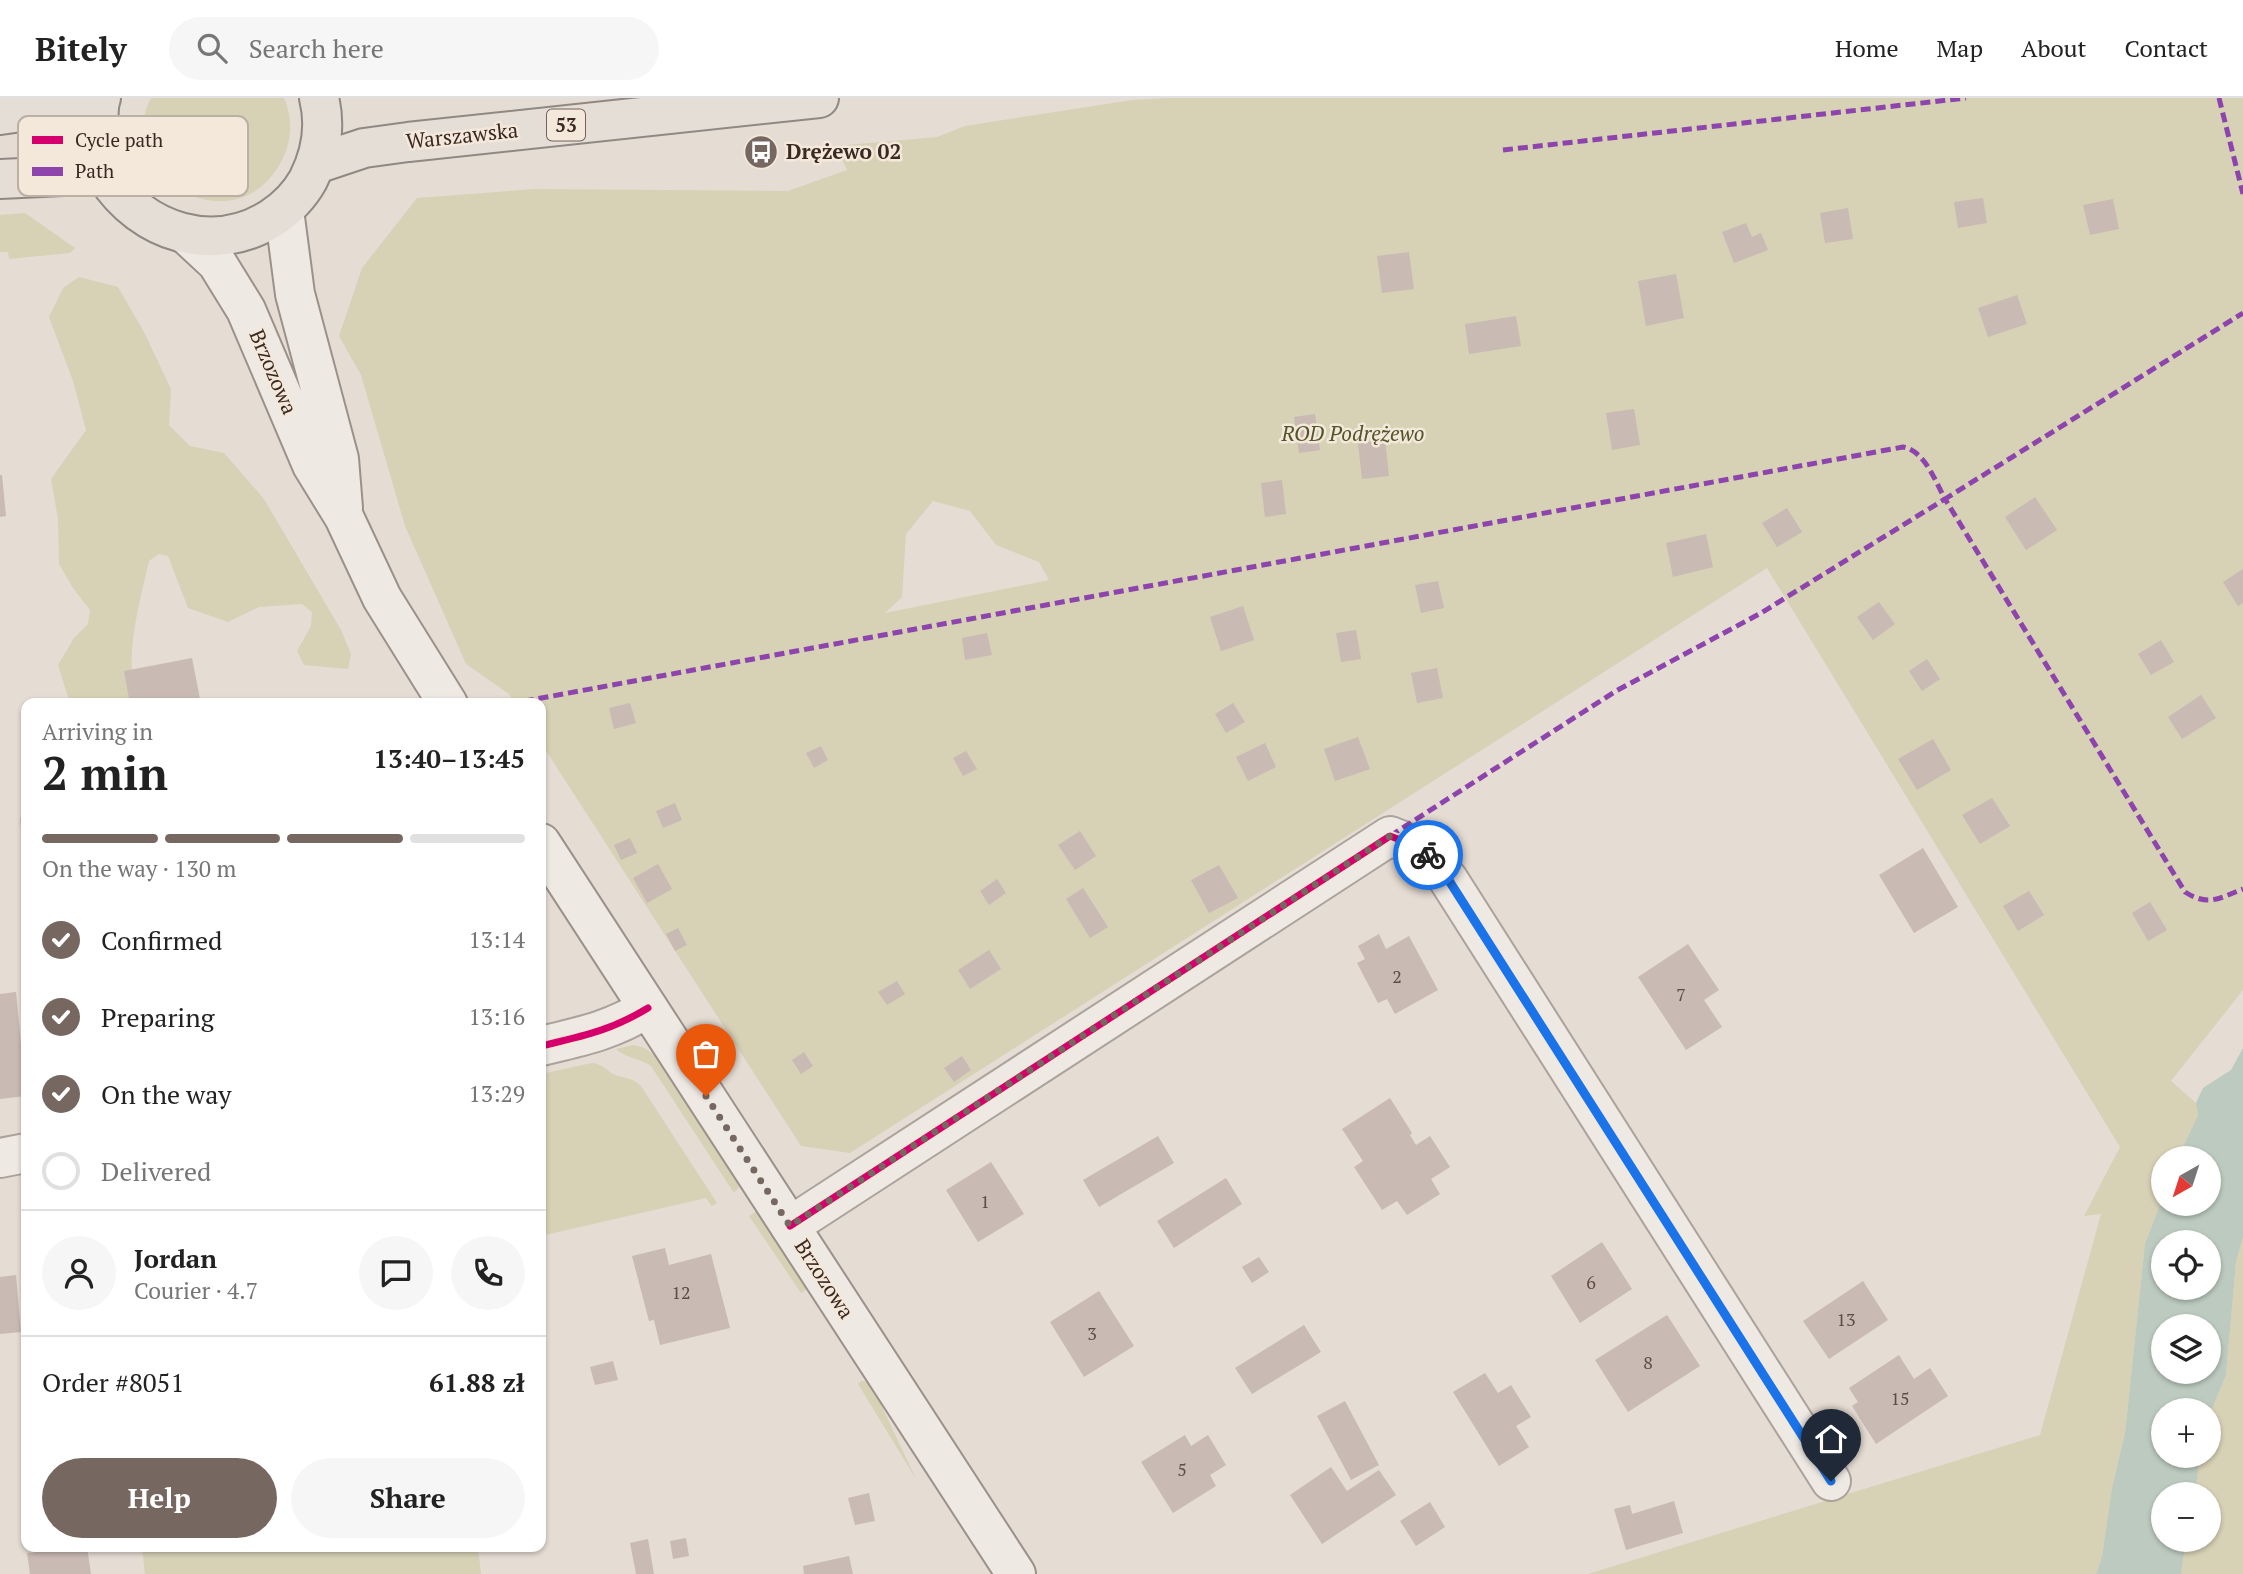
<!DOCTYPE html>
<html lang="en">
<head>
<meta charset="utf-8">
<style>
	:root { --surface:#fff; --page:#f6f6f6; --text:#222; --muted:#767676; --line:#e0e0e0; --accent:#766860 }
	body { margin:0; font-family:"PT Serif",serif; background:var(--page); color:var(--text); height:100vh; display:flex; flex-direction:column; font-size:26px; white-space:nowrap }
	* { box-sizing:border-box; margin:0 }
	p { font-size:23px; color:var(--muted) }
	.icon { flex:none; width:38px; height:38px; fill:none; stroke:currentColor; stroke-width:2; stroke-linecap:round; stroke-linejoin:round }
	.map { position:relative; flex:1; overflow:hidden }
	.drawer { position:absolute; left:21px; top:600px; width:525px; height:854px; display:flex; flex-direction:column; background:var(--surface); border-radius:14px; box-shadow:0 2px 5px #0004 }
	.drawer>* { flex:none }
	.needle { width:46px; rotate:219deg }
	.buttons { position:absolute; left:2151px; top:1048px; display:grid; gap:14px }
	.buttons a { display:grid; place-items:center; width:70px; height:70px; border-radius:50%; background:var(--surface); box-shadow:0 2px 5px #0004; font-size:35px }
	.pin { position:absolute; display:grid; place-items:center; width:60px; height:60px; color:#fff; margin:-72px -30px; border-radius:50% 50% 50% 0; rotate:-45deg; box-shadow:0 0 7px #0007 }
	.pin .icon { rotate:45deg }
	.courier { position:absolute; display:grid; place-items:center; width:70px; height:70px; margin:-35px; border:5px solid #1a73e8; border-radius:50%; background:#fff; color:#222; box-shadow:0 2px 9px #0007 }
	.headline em { font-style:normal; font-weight:600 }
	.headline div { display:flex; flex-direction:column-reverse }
	.headline { display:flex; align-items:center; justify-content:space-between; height:119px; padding:0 21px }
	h1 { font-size:46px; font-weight:600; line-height:52px }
	.bar { display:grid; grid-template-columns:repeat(4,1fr); gap:10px 7px; align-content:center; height:84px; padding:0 21px }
	.bar i { height:9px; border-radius:5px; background:var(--line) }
	.bar .selected { background:var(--accent) }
	.bar p { grid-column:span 4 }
	.line { display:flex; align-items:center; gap:18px; padding:0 21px; border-top:2px solid var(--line) }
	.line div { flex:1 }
	.round { display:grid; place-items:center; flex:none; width:74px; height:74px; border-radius:37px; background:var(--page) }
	ol { padding:0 21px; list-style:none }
	li { display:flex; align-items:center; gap:21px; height:77px }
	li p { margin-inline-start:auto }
	li .icon { padding:7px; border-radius:50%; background:var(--accent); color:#fff; stroke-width:4 }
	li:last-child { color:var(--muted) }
	li i { width:38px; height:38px; border:4px solid var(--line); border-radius:50% }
	.action { display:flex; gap:14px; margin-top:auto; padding:14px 21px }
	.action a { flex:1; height:80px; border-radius:42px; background:var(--accent); color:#fff; font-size:28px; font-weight:600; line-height:80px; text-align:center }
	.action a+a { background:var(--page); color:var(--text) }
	header { display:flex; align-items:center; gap:42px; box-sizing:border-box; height:98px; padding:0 35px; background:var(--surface); border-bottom:2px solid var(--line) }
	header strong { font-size:33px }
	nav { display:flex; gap:38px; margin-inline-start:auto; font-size:24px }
	.search { width:490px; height:63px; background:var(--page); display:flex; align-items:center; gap:18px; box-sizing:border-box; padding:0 24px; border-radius:38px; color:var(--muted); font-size:26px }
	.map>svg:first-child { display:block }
	.green { fill:#d7d1b6; fill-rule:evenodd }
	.water { fill:#bccabf; fill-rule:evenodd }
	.building { fill:#c9bab3 }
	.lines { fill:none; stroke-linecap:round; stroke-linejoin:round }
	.minor-casing { stroke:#aba29b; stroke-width:42 }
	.secondary-casing { stroke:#9b918a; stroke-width:42 }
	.primary-casing { stroke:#908882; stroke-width:42 }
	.minor { stroke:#eee9e3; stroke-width:38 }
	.secondary { stroke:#eee9e3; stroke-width:38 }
	.primary { stroke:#e5ded6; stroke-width:38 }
	.quiet { stroke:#8e44ad; stroke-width:5; stroke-dasharray:10 5; stroke-linecap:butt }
	.cycleway-casing { stroke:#f4e8da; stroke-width:11 }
	.cycleway { stroke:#d6006c; stroke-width:7 }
	.done { stroke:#766860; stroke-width:7; stroke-dasharray:0 12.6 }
	.route { stroke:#1a73e8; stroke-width:9 }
	.labels { text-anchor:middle; stroke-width:5; stroke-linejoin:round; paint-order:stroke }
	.number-label { font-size:18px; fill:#5e4d46 }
	.shield { fill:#f4e8da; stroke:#726259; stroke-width:2 }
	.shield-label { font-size:19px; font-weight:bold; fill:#3a2922 }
	.street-label { font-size:21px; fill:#3a2922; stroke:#f4e8da }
	.poi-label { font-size:21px; font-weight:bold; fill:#3a2922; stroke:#f4e8da; text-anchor:start }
	.park-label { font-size:21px; font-style:italic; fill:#52552a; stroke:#f4e8da }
	.key { fill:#f4e8da; stroke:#bcafa3; stroke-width:2 }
	.key-label { font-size:19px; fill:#3a2922 }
</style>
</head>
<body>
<header>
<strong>Bitely</strong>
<div class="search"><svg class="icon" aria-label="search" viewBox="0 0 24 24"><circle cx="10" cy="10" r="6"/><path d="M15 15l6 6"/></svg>Search here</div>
<nav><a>Home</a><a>Map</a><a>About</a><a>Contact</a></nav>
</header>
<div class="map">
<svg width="2243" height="1476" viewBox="0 0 2243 1476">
	<rect width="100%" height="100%" fill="#e5dcd3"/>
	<path class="green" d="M151,0H284C293,20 292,43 282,62C237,151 110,79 151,0Z
		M1168,0H2243V892L2171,983L2196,1005L2198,1017L2178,1060H2163V1099L2145,1146L2125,1335L2112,1390L2102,1459L2096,1476H1588L2040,1337L2101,1116L2084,1118L2120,1049L1767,470L850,1055L801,1048L541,645V606L515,605L509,596L466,566L405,428L361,277L339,238L362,170L417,100L535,91L788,93L847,72L836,48L937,39L965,28L1132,2ZM933,403L970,413L996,447L1039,464L1049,482L885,515L902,499L906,436Z
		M25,115L75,150L70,155L9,161L8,154H0V117Z
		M79,179L118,189L144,234L171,291L169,327L190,348L224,355L264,401L341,532L351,556L348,571L304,567L297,553L311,528L312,514L302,506L259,509L228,524L188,510L168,458L159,456L149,463C139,507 123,561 137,605H70L58,567L74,540L88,526L90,512L73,490L59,466L58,421L51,381L86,332L73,283L49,219L63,190Z
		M633,947C646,949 652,954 660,964L740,1088L734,1095L651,968C640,960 625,960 616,951Z
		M592,965C602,966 605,971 613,976C624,981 632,979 641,988L717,1105L712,1108L706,1100L541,1138V976Z
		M757,1113L807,1191L801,1195L749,1118Z
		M2243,1139V1476H2181L2186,1442H2208V1396H2195L2200,1358H2208L2209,1318L2226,1277L2236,1164Z
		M861,1283H868L876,1296L916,1381L858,1286Z
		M142,1449H478L481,1476H145Z"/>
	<path class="water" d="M2243,950V1139L2236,1164L2226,1277L2209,1318L2208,1312H2163V1358H2200L2195,1396H2163V1442H2186L2181,1476H2096L2102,1459L2112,1390L2125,1335L2145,1146L2163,1099V1106H2208V1060H2178L2198,1017L2196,1005L2203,990L2231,972ZM2163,1144H2208V1190H2163ZM2163,1228H2208V1274H2163Z"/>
	<path class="building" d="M1983,100L1987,125L1958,130L1954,104Z
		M2113,101L2119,131L2090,137L2083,107Z
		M1848,110L1853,141L1825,145L1820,115Z
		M1746,125L1752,139L1761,135L1768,152L1734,165L1722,134Z
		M1409,154L1414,191L1382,195L1377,158Z
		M1676,176L1684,220L1646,228L1638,183Z
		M2017,197L2027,226L1988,239L1978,210Z
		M1516,218L1521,248L1469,256L1465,226Z
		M1634,311L1640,347L1612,352L1606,315Z
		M1315,316L1320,352L1299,355L1294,319Z
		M1385,342L1389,378L1362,381L1358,345Z
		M0,377H2L6,418L0,419Z
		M1282,382L1286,416L1265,419L1261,385Z
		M2035,399L2057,432L2026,452L2005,419Z
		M1787,410L1802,434L1777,449L1762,425Z
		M1706,436L1713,469L1673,479L1666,445Z
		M2243,471V505L2238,508L2223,484Z
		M1438,483L1444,510L1421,515L1415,487Z
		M1879,504L1895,526L1873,542L1857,519Z
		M1243,508L1254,542L1221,553L1210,519Z
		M1356,532L1361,561L1341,564L1336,535Z
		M987,535L992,557L965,562L962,540Z
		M2161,542L2174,564L2151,577L2138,556Z
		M192,560L201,606H130L124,573Z
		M1927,561L1940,581L1922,593L1909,573Z
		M1437,570L1443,600L1417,605L1411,575Z
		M2201,597L2216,620L2182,641L2168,619Z
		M630,605L636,625L614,631L609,610Z
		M1233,605L1245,624L1226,635L1215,616Z
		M1358,639L1370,671L1335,683L1324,651Z
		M1933,641L1951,672L1917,692L1898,661Z
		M1265,645L1276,669L1248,683L1236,659Z
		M821,648L828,662L814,670L806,655Z
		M966,653L977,671L963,678L953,660Z
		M1992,700L2010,728L1980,746L1962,717Z
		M675,705L682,722L663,730L656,713Z
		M26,719V766H24L20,720Z
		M1080,733L1096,758L1075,772L1058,747Z
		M630,740L637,755L621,762L614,747Z
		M1923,750L1958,809L1914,835L1879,777Z
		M658,766L672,791L647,805L633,780Z
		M1219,767L1238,800L1209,815L1191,782Z
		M997,781L1006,795L989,807L980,793Z
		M1083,790L1108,829L1090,840L1066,801Z
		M2029,793L2044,817L2018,833L2003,808Z
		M2150,804L2167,832L2148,843L2132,815Z
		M678,830L687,847L675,853L666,836Z
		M1379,836L1386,851L1409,838L1438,892L1395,916L1387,901L1378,905L1357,865L1365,861L1358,848Z
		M1688,846L1719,892L1704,902L1722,929L1686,952L1638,879Z
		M989,852L1001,871L970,891L958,872Z
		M897,883L905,896L887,907L878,894Z
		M16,894L26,998L0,1001V896Z
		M804,954L813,968L801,976L792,962Z
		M962,958L971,972L954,984L944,970Z
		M1390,1000L1412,1035L1410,1037L1416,1047L1430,1038L1450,1069L1431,1081L1440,1096L1407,1117L1397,1103L1382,1112L1354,1069L1363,1063L1342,1031Z
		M1158,1038L1174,1065L1099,1109L1083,1082Z
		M991,1064L1024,1116L978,1144L946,1092Z
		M1226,1080L1242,1106L1174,1150L1157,1123Z
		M1602,1144L1632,1191L1580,1225L1551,1178Z
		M665,1150L669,1167L711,1156L730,1230L660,1247L654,1222L649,1223L632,1158Z
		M1259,1159L1269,1174L1252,1185L1242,1169Z
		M16,1177L21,1234L0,1236V1179Z
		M1863,1183L1888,1222L1829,1261L1803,1223Z
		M1099,1193L1134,1248L1084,1279L1050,1224Z
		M1667,1217L1700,1268L1628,1314L1595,1262Z
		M1304,1227L1321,1254L1252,1296L1235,1270Z
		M1899,1257L1914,1281L1930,1270L1948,1298L1876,1346L1852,1308L1858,1304L1849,1290Z
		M613,1263L618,1282L595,1287L590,1269Z
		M1485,1275L1498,1295L1511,1287L1531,1319L1516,1328L1529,1349L1499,1368L1453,1294Z
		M1345,1303L1379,1367L1351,1382L1317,1318Z
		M1185,1337L1191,1348L1208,1337L1226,1367L1210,1377L1216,1388L1173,1415L1141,1364Z
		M1331,1369L1347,1393L1379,1372L1396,1397L1322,1446L1290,1397Z
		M869,1395L875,1423L855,1427L848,1400Z
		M1674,1403L1683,1435L1626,1452L1614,1411L1630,1407L1632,1416Z
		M1430,1404L1445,1429L1416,1448L1400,1423Z
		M686,1440L689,1458L673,1461L670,1443Z
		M648,1441L654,1476H636L630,1445Z
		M87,1449L91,1476H30L27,1455Z
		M849,1458L853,1476H804L803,1468Z"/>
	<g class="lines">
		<g class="minor-casing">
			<path id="minor" d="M541,948C583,938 610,933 648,910
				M0,1060L26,1055
				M790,1128L1390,738C1418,748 1429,758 1448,781L1831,1383"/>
		</g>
		<g class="secondary-casing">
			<path id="secondary" d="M284,112L295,196L339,361L343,410
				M188,138L217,165L246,212L312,367L344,419L382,500L448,606
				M541,745L1016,1476"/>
		</g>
		<g class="primary-casing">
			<path id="primary" d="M101,0C98,8 99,17 98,26C97,41 98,65 106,78C142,135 214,157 272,120C287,110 299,98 308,82C321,56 326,28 319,0
				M0,17L99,3
				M316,66L364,50L408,44L819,0
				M0,81L105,76"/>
		</g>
		<use href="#minor" class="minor"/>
		<use href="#secondary" class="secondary"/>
		<use href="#primary" class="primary"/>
		<path class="quiet" d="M2219,0L2243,96
			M1503,52L1966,0
			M509,606L1903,349C1925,353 1935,383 1945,401L2243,215
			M1390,738L1616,593L1761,515L1945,401L2185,794C2209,809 2219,800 2243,791"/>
		<g class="cycleway-casing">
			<path id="cycleway" d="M541,948C583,938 610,933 648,910
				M790,1128L1390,738C1418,748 1429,758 1448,781L1831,1383"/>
		</g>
		<use href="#cycleway" class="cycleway"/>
	</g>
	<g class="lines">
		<path class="done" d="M706,998L790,1128L1390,738L1410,746L1428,757"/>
		<path class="route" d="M1428,757L1448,781L1831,1383"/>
	</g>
	<defs>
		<g id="bus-disc" transform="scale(1.75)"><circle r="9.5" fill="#766860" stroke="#f4e8da"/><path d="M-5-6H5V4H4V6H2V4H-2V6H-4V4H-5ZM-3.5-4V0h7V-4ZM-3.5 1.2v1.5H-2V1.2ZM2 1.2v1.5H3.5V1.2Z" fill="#fff"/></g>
	</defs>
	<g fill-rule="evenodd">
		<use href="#bus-disc" x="761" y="54"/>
	</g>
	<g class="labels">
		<g class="number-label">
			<text x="1397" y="885">2</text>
			<text x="1681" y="903">7</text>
			<text x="985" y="1110">1</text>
			<text x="1591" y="1191">6</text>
			<text x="681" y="1201">12</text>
			<text x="1846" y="1228">13</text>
			<text x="1092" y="1242">3</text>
			<text x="1648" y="1271">8</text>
			<text x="1900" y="1307">15</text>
			<text x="1182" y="1378">5</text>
		</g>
		<rect class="shield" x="547" y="11.5" width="38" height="31" rx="5"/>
		<g class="shield-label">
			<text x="566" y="34">53</text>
		</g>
		<g class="street-label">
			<text transform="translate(462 38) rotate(-6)" y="7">Warszawska</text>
			<text transform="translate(273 274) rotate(67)" y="7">Brzozowa</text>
			<text transform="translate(824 1181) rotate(57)" y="7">Brzozowa</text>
		</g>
		<g class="poi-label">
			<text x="786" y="61">Drężewo 02</text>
		</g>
		<g class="park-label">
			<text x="1353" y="343">ROD Podrężewo</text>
		</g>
	</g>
	<rect x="18" y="18" width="230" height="80" rx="10" class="key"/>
	<rect x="32" y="38" width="31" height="8" fill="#d6006c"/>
	<rect x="32" y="69" width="31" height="9" fill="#8e44ad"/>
	<g class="key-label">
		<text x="75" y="49">Cycle path</text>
		<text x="75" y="80">Path</text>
	</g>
</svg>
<div class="buttons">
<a><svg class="needle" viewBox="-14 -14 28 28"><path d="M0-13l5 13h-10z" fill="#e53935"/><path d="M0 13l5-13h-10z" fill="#767676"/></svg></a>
<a><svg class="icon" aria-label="locate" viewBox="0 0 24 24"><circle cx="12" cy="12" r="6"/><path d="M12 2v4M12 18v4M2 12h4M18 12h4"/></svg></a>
<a><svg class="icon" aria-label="layers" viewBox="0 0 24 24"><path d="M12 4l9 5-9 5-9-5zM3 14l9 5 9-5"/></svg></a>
<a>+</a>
<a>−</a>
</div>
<div class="pin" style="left:706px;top:998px;background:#ea580c"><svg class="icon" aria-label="bag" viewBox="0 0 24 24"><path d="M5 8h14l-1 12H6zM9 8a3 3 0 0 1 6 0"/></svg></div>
<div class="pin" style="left:1831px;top:1383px;background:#1f2937"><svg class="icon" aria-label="home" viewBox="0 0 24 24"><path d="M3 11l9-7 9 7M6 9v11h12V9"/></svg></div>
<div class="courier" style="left:1428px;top:757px"><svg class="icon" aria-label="bike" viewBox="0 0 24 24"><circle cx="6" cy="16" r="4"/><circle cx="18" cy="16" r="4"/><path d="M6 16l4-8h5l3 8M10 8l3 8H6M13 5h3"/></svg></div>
<section class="drawer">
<div class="headline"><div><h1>2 min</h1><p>Arriving in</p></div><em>13:40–13:45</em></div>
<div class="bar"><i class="selected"></i><i class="selected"></i><i class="selected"></i><i></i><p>On the way · 130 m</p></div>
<ol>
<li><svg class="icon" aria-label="check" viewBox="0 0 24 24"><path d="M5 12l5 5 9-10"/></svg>Confirmed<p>13:14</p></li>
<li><svg class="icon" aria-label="check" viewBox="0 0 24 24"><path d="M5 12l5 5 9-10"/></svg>Preparing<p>13:16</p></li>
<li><svg class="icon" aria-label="check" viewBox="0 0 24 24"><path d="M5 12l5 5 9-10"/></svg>On the way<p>13:29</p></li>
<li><i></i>Delivered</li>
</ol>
<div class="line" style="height:126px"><a class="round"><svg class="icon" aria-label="person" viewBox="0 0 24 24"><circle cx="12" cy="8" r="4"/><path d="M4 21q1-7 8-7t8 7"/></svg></a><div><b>Jordan</b><p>Courier · 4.7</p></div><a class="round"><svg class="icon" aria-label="chat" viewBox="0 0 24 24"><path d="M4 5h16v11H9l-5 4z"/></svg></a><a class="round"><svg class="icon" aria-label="phone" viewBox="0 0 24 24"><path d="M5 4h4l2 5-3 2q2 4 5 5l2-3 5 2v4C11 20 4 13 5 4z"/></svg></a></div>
<div class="line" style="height:91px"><div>Order #8051</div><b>61.88 zł</b></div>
<div class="action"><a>Help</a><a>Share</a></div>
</section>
</div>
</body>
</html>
